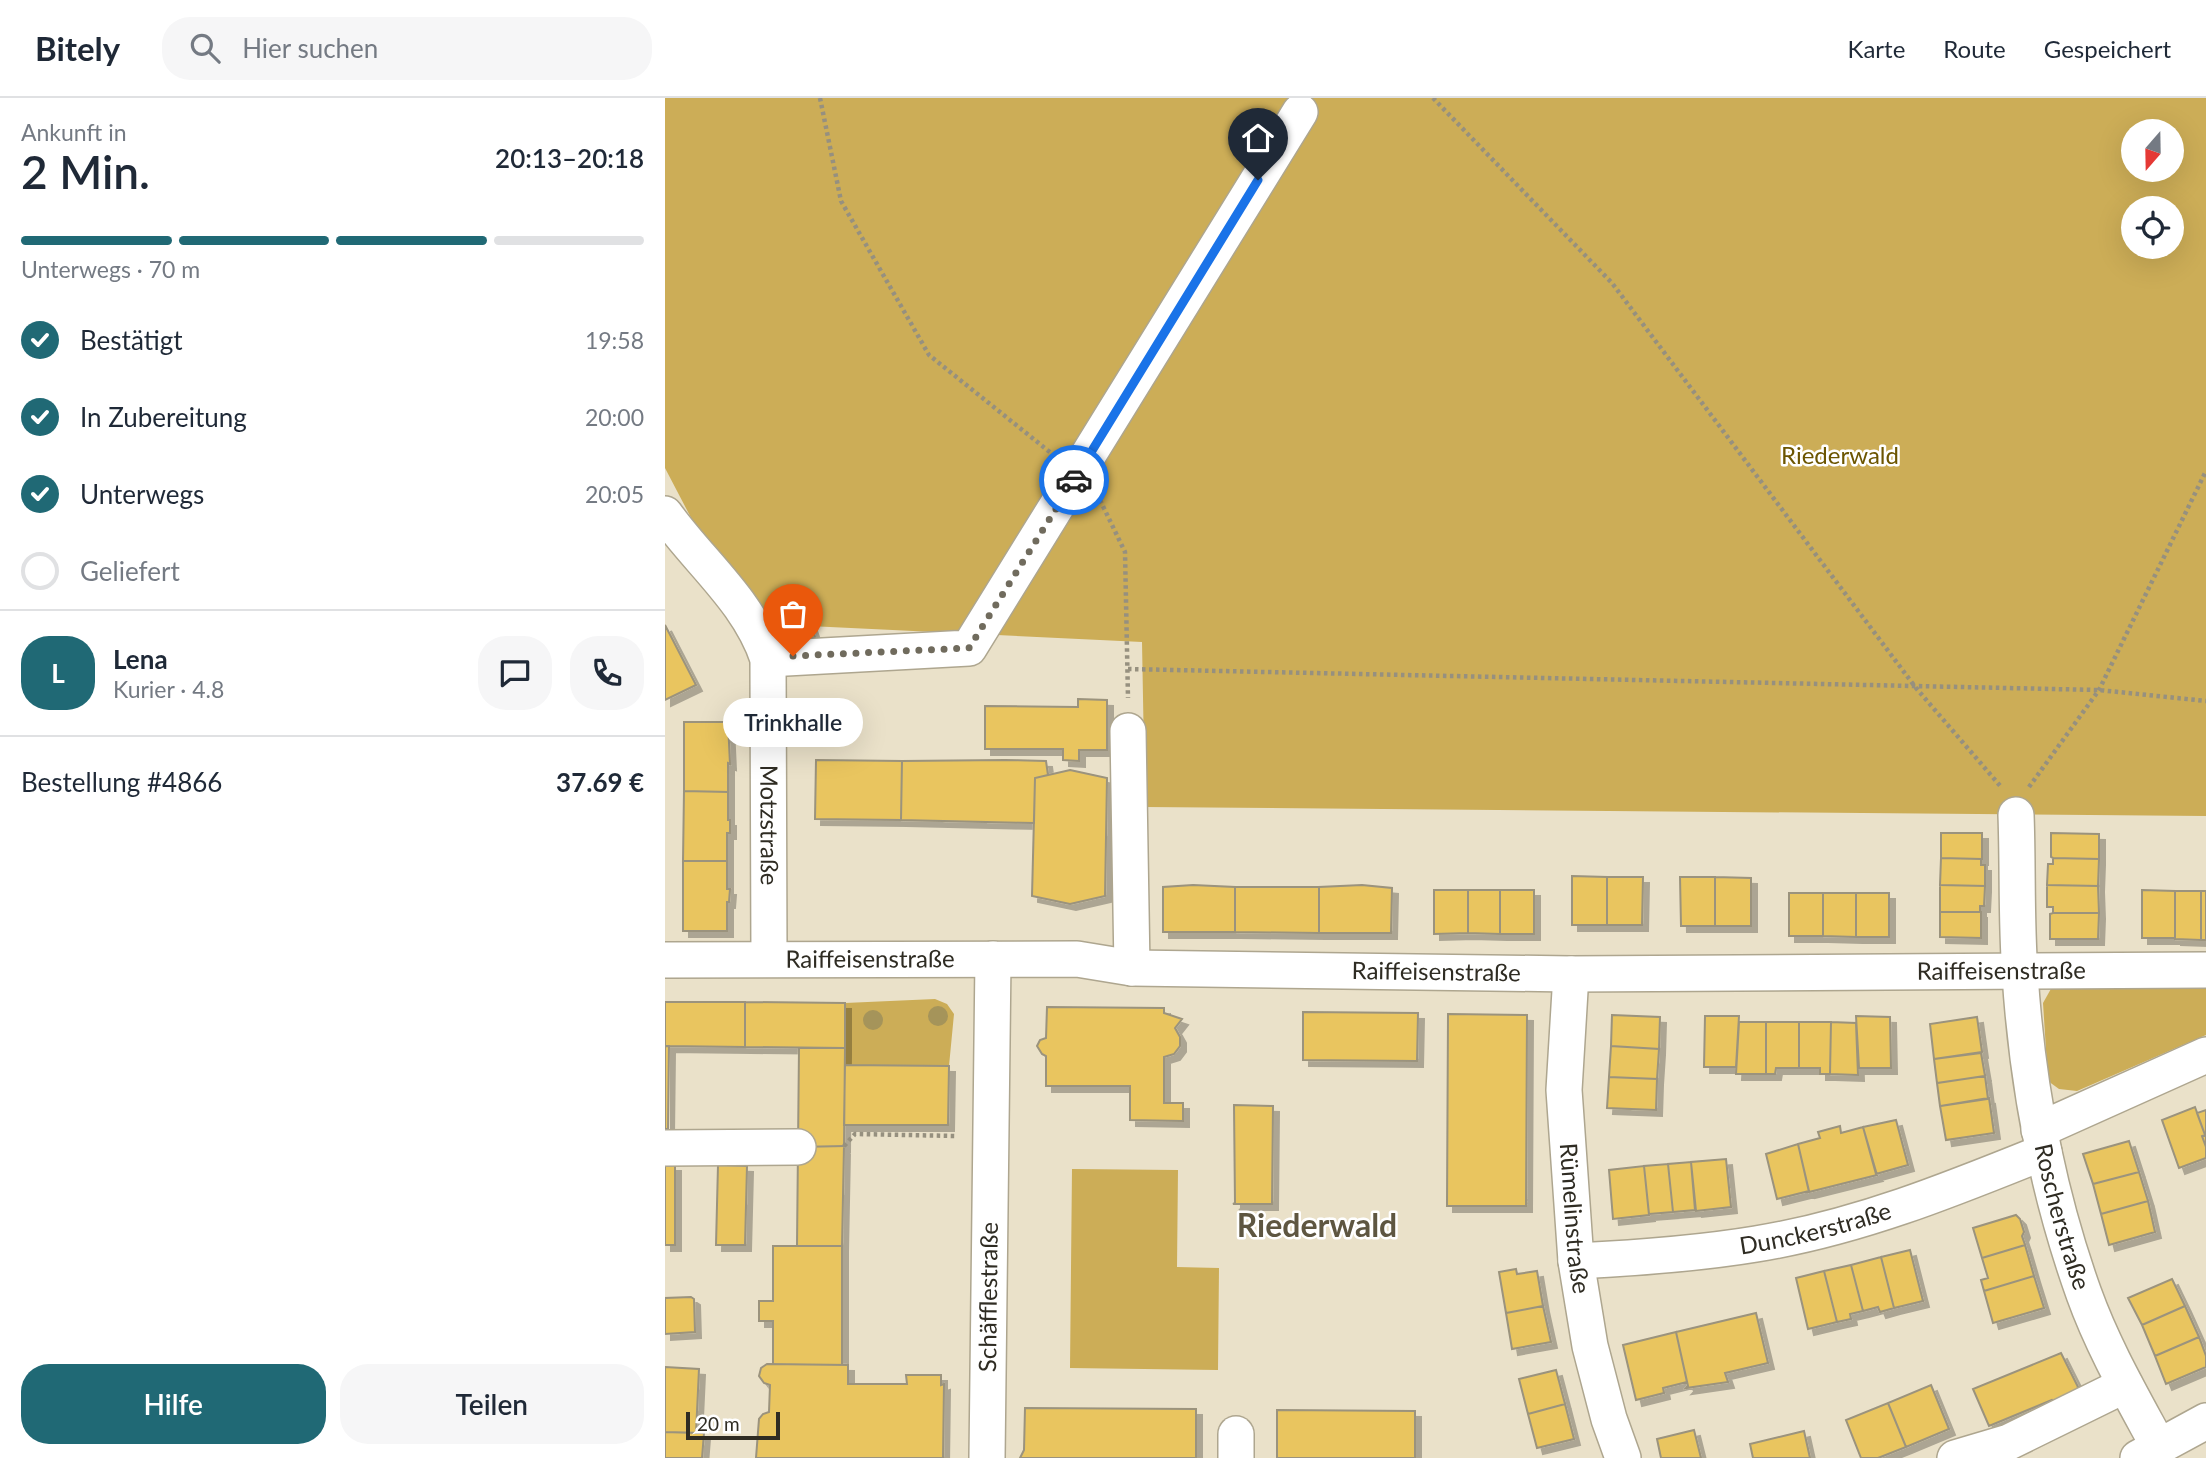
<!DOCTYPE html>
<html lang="de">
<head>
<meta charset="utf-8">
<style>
	:root { --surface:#fff; --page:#f6f6f7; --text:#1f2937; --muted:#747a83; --line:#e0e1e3; --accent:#206975 }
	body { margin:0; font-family:Lato,sans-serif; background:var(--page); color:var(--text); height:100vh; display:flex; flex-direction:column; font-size:26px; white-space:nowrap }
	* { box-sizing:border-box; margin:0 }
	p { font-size:23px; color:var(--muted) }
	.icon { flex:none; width:38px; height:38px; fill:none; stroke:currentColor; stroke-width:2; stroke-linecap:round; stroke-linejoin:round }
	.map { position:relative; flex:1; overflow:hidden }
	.details { display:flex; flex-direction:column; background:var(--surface); width:665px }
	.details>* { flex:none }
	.needle { width:46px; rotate:200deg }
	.buttons { position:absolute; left:1456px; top:21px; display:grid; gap:14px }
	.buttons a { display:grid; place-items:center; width:63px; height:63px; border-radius:50%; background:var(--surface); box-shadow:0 7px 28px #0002; font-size:35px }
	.scale { position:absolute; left:21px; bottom:18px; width:94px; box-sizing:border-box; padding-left:7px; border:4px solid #2f2c23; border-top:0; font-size:19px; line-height:24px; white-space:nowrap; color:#2f2c23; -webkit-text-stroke:5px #fff; paint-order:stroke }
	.pin { position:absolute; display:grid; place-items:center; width:60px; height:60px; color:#fff; margin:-72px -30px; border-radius:50% 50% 50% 0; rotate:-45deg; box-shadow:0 0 7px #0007 }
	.pin .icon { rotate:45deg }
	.courier { position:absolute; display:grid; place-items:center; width:70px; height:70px; margin:-35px; border:5px solid #1a73e8; border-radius:50%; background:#fff; color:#222; box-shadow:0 2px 9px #0007 }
	.bubble { position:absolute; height:49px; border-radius:24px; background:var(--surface); box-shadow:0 7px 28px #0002; font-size:23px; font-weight:600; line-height:49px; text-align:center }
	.overview em { font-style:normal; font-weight:600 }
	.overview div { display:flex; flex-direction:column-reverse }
	.overview { display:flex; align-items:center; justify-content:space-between; height:119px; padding:0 21px }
	h1 { font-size:46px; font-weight:600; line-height:52px }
	.bar { display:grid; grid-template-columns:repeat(4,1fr); gap:10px 7px; align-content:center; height:84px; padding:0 21px }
	.bar i { height:9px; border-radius:5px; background:var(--line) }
	.bar .current { background:var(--accent) }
	.bar p { grid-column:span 4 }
	.line { display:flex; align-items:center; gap:18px; padding:0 21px; border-top:2px solid var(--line) }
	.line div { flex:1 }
	.round { display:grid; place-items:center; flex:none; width:74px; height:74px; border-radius:28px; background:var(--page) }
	ol { padding:0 21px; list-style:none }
	li { display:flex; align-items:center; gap:21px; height:77px }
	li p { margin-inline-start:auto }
	li .icon { padding:7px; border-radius:50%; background:var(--accent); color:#fff; stroke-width:4 }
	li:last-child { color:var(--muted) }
	li i { width:38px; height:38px; border:4px solid var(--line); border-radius:50% }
	.cta { display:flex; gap:14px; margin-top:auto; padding:14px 21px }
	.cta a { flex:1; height:80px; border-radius:28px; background:var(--accent); color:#fff; font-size:28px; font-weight:600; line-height:80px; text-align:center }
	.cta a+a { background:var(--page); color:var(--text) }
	header { display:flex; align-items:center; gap:42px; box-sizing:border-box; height:98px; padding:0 35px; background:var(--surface); border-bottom:2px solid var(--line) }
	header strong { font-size:33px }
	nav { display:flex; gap:38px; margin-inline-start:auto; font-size:24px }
	.search { width:490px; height:63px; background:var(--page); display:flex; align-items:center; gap:18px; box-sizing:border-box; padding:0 24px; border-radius:28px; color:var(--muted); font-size:26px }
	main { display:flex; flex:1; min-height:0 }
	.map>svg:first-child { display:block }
	.green { fill:#ccad57; fill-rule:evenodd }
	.building { fill:#e9c55e; stroke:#9b937d; stroke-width:2; filter:url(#shadow) }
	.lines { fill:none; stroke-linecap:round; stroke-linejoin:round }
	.minor-casing { stroke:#aea68f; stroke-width:38 }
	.path { stroke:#96907f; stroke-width:4.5; stroke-dasharray:3.5 3.5; stroke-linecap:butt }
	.minor { stroke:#fff; stroke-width:35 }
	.tree { fill:#a5945a }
	.done { stroke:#706b5d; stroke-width:7; stroke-dasharray:0 12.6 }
	.route { stroke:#1a73e8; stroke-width:9 }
	.labels { text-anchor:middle; stroke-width:5; stroke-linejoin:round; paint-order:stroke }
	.park-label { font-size:24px; fill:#6c5500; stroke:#fff }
	.street-label { font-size:24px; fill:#2f2c23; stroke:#fff }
	.district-label { font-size:32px; font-weight:bold; fill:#5e5641; stroke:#fff }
</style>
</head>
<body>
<header>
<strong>Bitely</strong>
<div class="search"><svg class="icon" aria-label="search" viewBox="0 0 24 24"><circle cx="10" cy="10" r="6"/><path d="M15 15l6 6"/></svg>Hier suchen</div>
<nav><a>Karte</a><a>Route</a><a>Gespeichert</a></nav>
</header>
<main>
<section class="details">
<div class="overview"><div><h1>2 Min.</h1><p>Ankunft in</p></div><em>20:13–20:18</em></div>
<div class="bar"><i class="current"></i><i class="current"></i><i class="current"></i><i></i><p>Unterwegs · 70 m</p></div>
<ol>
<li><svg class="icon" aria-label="check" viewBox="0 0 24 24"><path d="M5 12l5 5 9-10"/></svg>Bestätigt<p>19:58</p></li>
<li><svg class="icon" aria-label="check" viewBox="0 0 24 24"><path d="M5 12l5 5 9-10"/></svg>In Zubereitung<p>20:00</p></li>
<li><svg class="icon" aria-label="check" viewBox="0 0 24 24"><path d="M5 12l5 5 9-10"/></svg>Unterwegs<p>20:05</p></li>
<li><i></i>Geliefert</li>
</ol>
<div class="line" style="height:126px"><b class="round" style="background:var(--accent);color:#fff">L</b><div><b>Lena</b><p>Kurier · 4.8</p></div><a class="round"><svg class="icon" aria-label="chat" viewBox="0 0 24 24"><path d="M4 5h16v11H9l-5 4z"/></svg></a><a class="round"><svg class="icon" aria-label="phone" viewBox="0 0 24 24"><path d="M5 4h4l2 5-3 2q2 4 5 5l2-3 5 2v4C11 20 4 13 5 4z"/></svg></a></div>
<div class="line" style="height:91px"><div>Bestellung #4866</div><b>37.69 €</b></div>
<div class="cta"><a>Hilfe</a><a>Teilen</a></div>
</section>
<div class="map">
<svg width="1541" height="1360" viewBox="0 0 1541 1360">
	<defs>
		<filter id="shadow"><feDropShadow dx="6" dy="6" stdDeviation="0" flood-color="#0004"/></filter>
	</defs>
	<rect width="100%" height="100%" fill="#eae1c9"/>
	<path class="green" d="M0,0H1541V718L480,709L477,544L81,525L0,370ZM1468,33H1507V72H1468ZM1468,110H1507V149H1468Z
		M1541,886V937L1412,993L1394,991L1383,983L1378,905L1387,889Z
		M270,901L282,906L289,916L284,968L180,967V905Z
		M407,1071L513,1072L512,1169L554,1170L553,1272L405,1270Z"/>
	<path class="building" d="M140,509L150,539L133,545L122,515Z
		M0,527L31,587L0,602Z
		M413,601L442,602V652H414V663L398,662V651H320V608L413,609Z
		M19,624H63L65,666L63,665V694L19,693Z
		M151,662L237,663L236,722L150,721Z
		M340,662L381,663L383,677L370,680L369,725L236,722L237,663Z
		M405,672L442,680L440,798L405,806L367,798L370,680Z
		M19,693L63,694V722H65V735H62V763H18Z
		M1276,735H1317V761L1276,760Z
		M1386,735L1434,736V761L1388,760L1386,759Z
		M1276,760L1316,761V767H1320V788L1275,787Z
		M1388,760L1434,761L1433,788L1382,787L1383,766H1388Z
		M18,763H62V791H65L64,804H62V833H18Z
		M907,778L942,779V827H907Z
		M942,779H978L977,827H942Z
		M1015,779H1050V828H1016Z
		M1050,779L1086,780V828H1050Z
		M528,787L570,789V834H498V789Z
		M697,787L727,790L726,835H654V789Z
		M1275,787L1320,788L1319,808H1315V814H1275Z
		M1382,787L1433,788L1434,815H1388V809H1382Z
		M570,789H654V835L570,834Z
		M769,792H803V835L769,836Z
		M803,792H835V836L803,835Z
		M835,792H869V836H835Z
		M1477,792L1510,793V840H1477Z
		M1510,793H1536V842L1510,841Z
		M1536,793H1541V842H1536Z
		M1124,795H1158V838H1124Z
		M1158,795H1191V839L1158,838Z
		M1191,795H1224V839H1191Z
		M1275,814H1316V840L1275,839Z
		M1388,815H1434L1433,841H1385V816Z
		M0,904H80V949L0,948Z
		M80,904L180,905V950L80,949Z
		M382,909L499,910V915L517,921L510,930L515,939V948L509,956L499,959V1005H518V1023L465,1022V988H381V958L377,956L372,948L375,942L381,940Z
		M638,914L753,915L752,963L638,962Z
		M783,916L862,917L861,1108H782Z
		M947,917L995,919L994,951L946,948Z
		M1040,918H1074L1071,969H1039Z
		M1191,918L1225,919L1226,970H1194Z
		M1312,919L1317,954L1269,961L1265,926Z
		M1074,924H1101V976H1071Z
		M1101,924H1134V970H1111L1110,976H1101Z
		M1134,924H1166L1165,976H1155V970H1134Z
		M1166,924L1191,925L1193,977L1165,976Z
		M0,948H4L3,1031H0Z
		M946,948L994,951L992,981L944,979Z
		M134,950H180L179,1048L133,1049Z
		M1316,955L1320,978L1272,985L1269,961Z
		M180,967L284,968L283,1027H179Z
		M1320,978L1323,1001L1275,1008L1272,985Z
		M944,979L992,981L991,1012L942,1010Z
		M1324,1000L1329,1035L1281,1042L1275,1008Z
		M569,1007L608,1008L607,1106H568L570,1105Z
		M1530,1009L1540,1037L1537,1038L1541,1049V1060L1514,1070L1497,1022Z
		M1541,1012V1049L1537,1038L1540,1037L1532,1015Z
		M1231,1022L1243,1067L1211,1076L1198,1029Z
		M1175,1028L1176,1035L1198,1029L1212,1077L1144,1094L1133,1046L1155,1040L1153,1034Z
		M1464,1043L1474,1074L1428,1086L1418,1056Z
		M1133,1046L1144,1093L1112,1101L1101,1056Z
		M179,1048L177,1148H132L133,1049Z
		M1061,1061L1066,1109L1031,1113L1026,1064Z
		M1026,1064L1030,1112L1008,1114L1003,1066Z
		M1003,1066L1008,1114L984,1116L979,1068Z
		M0,1067H10V1147H0Z
		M53,1067L82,1068L80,1147H51Z
		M979,1068L984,1117L948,1121L944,1072Z
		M1474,1074L1483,1103L1436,1116L1428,1086Z
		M1483,1103L1490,1134L1444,1147L1436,1116Z
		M1351,1117L1355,1121L1359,1134L1357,1138L1360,1147L1317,1160L1308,1130Z
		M1360,1147L1369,1178L1319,1193L1316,1182L1323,1180L1317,1160Z
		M108,1148H177V1267L108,1266V1223H94V1203H108Z
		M1245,1152L1258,1203L1229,1210L1216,1159Z
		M1216,1159L1229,1210L1215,1214L1213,1209L1198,1213L1186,1167Z
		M1186,1167L1198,1213L1185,1216L1186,1221L1172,1224L1159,1173Z
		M851,1171L852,1176L872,1173L878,1208L841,1215L834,1174Z
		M1159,1173L1172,1224L1143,1231L1131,1180Z
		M1369,1178L1379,1210L1328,1225L1319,1193Z
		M1507,1181L1520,1208L1477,1227L1463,1200Z
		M26,1199L29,1201L30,1234L0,1236V1200Z
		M878,1208L886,1244L847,1251L841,1215Z
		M1520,1208L1534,1239L1490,1258L1477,1227Z
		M1091,1215L1103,1265L1060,1275L1063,1284L1021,1290L1023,1288L1011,1234Z
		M1011,1234L1022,1284L998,1290L999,1295L971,1302L958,1247Z
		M1534,1239L1541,1258V1269L1501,1286L1490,1258Z
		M1396,1255L1413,1289L1411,1295L1390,1304L1387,1302L1324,1328L1308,1291Z
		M102,1266L183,1267V1286H242L241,1277H276V1287L279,1286L278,1360H91L94,1321L98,1316L104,1314L105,1287L99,1285L94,1278L96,1270Z
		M0,1269L34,1271L31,1335L0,1334Z
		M891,1272L900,1306L863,1316L854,1281Z
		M1266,1287L1284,1331L1241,1349L1223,1305Z
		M1223,1305L1241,1349L1213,1360H1196L1181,1322Z
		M900,1306L909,1341L872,1350L863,1316Z
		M360,1310L531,1311V1360H355L359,1352Z
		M612,1312L750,1313V1360H612Z
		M1029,1332L1036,1360H996L992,1341Z
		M1139,1333L1145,1360H1088L1085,1346Z
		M0,1334L39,1335L37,1360H0Z"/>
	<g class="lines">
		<g class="minor-casing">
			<g id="minor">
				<path id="s1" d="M0,416C34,464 84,503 103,561L104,861"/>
				<path d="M103,561L304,550L635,14"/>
				<path d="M463,633L467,870"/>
				<path id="s2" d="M1351,717C1353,769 1351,823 1355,876C1362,985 1382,1093 1419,1196C1438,1249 1467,1299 1494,1349"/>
				<path id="s3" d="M0,862L412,861L467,870L906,876L1541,872"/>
				<path id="s4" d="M906,876L899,992L911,1163L925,1248L944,1321L958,1360"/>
				<path d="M1374,1032L1541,957"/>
				<path d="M0,1050L133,1049"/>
				<path id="s5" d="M911,1163C971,1160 1031,1156 1091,1146C1191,1130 1285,1092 1379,1054"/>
				<path id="s6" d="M322,1360L328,861"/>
				<path d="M571,1360V1336"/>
				<path d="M1290,1360L1344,1344L1460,1287"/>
				<path d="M1473,1360L1541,1323"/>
			</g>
		</g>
		<path class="path" d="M155,0L176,103L264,257L386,355
			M768,0L947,185L1251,590L1337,690
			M435,402L460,454L463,600
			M463,571L1434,592L1541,603
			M1364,689L1434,592L1541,373
			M179,1048L190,1036L292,1038"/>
		<use href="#minor" class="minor"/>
	</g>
	<g class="tree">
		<circle cx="273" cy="918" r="10"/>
		<circle cx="208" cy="922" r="10"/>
	</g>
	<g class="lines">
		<path class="done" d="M128,558L304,550L409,382"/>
		<path class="route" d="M409,382L593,82"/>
	</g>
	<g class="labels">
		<g class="park-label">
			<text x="1175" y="366">Riederwald</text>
		</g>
		<g class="street-label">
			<text dy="8" stroke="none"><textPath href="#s1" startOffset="345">Motzstraße</textPath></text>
			<text dy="8" stroke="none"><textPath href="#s3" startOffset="205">Raiffeisenstraße</textPath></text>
			<text dy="8" stroke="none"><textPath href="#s3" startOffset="1337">Raiffeisenstraße</textPath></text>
			<text dy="8" stroke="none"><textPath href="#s3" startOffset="772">Raiffeisenstraße</textPath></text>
			<text dy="8" stroke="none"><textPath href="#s2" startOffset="406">Roscherstraße</textPath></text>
			<text dy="8" stroke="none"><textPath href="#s4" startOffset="245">Rümelinstraße</textPath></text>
			<text dy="8" stroke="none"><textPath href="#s5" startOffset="242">Dunckerstraße</textPath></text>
			<text dy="8" stroke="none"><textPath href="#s6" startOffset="161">Schäfflestraße</textPath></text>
		</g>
		<g class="district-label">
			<text x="652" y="1139">Riederwald</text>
		</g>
	</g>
</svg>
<div class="buttons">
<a><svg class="needle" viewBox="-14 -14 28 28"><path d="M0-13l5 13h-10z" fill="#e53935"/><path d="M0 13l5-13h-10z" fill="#747a83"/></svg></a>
<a><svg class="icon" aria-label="locate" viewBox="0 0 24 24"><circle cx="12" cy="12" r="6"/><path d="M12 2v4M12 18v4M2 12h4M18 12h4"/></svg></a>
</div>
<div class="scale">20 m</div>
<div class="pin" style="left:128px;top:558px;background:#ea580c"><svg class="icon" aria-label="bag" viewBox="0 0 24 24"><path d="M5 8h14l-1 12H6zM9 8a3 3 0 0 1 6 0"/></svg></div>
<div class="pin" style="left:593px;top:82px;background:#1f2937"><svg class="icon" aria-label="home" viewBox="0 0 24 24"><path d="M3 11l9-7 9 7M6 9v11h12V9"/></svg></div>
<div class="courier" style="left:409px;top:382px"><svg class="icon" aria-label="car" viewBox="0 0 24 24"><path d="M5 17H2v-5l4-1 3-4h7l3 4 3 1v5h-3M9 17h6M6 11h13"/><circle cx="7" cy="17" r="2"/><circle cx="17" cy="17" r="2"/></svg></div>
<div class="bubble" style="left:58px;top:600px;width:140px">Trinkhalle</div>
</div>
</main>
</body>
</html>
